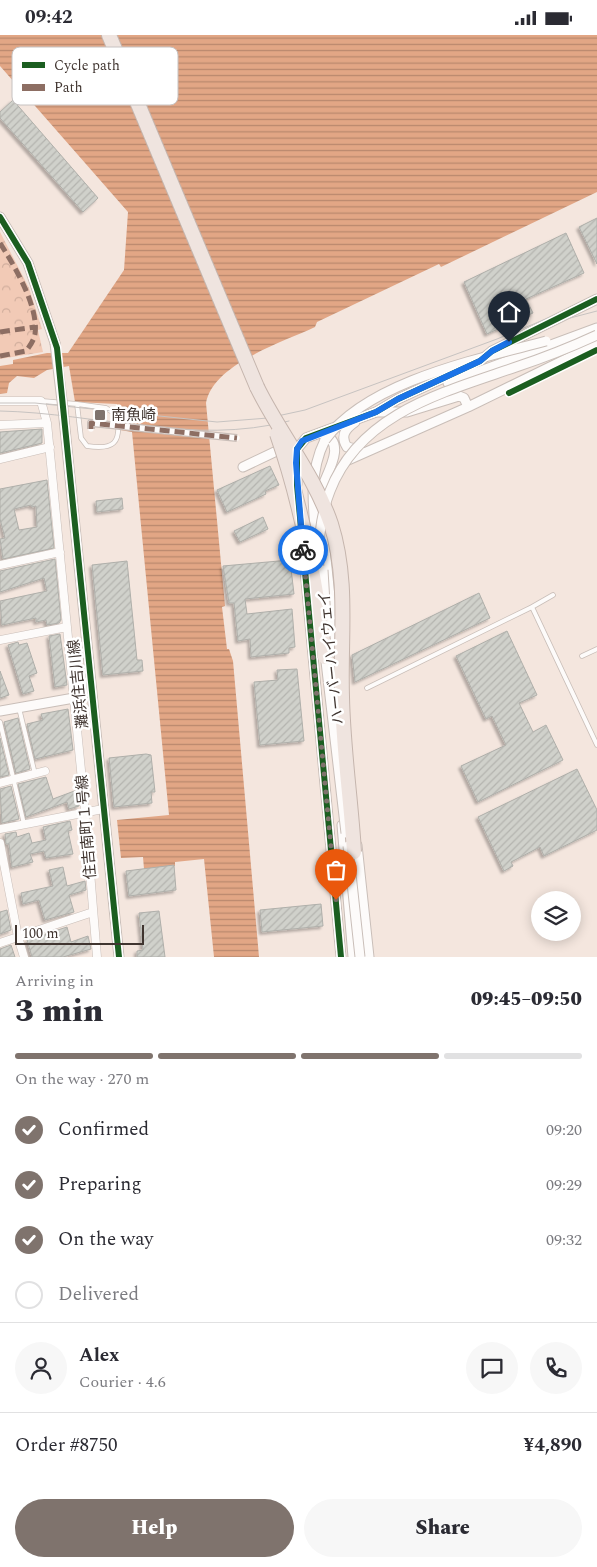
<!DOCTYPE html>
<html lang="en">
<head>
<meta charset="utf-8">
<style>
	:root { --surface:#fff; --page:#f7f7f7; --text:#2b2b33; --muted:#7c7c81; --line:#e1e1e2; --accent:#7f736d }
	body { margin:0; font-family:Spectral,"Noto Sans JP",serif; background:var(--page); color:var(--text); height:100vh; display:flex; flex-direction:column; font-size:19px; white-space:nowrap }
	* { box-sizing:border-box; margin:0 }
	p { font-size:16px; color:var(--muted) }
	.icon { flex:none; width:28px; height:28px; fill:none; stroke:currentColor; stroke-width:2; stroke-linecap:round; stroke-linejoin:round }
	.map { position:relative; height:922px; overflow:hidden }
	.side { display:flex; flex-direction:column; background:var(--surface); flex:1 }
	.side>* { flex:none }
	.controls { position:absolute; left:531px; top:856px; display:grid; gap:10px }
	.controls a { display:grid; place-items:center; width:50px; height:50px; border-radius:50%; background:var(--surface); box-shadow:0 2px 12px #0003; font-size:25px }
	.scale { position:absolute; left:15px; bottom:12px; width:129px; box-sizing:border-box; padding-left:5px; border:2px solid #403530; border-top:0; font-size:14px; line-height:18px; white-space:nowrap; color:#403530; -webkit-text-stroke:4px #fff; paint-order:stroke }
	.pin { position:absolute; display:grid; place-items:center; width:42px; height:42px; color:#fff; margin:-51px -21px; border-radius:50% 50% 50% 0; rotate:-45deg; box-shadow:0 0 5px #0007 }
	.pin .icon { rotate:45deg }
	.courier { position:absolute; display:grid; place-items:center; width:50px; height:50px; margin:-25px; border:4px solid #1a73e8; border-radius:50%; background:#fff; color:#222; box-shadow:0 1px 6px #0007 }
	.headline em { font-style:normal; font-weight:800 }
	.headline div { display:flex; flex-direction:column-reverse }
	.headline { display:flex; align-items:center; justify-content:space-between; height:85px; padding:0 15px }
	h1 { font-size:32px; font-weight:800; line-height:38px }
	.bar { display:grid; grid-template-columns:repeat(4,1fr); gap:8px 5px; align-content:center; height:60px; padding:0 15px }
	.bar i { height:6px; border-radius:4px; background:var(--line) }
	.bar .active { background:var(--accent) }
	.bar p { grid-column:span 4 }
	.line { display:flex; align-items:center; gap:12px; padding:0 15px; border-top:1px solid var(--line) }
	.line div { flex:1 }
	.round { display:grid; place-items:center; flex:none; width:52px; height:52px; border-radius:26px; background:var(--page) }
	ol { padding:0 15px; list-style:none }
	li { display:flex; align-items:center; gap:15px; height:55px }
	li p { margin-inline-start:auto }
	li .icon { padding:5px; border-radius:50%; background:var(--accent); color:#fff; stroke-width:4 }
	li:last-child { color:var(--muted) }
	li i { width:28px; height:28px; border:2px solid var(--line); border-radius:50% }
	.cta { display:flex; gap:10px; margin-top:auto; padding:10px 15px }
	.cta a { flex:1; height:58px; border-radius:30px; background:var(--accent); color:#fff; font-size:20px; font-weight:800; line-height:58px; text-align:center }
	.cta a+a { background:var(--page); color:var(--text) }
	.status { display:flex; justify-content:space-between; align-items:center; height:35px; padding:0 25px; background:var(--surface); direction:ltr }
	.status svg { height:14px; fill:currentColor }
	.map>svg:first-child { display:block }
	.forest { fill:url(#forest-crowns) }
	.water { fill:url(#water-rules) }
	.building { fill:url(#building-hatch); stroke:#afafaa; fill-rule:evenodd; filter:url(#shadow) }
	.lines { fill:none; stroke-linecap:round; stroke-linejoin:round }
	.service-casing { stroke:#c9beb8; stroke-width:5.5 }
	.minor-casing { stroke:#c9beb8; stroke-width:9 }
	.tertiary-casing { stroke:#c9beb8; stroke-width:11 }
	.motorway-casing { stroke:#c5b5ad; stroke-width:16 }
	.service { stroke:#fdfbfa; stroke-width:4 }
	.minor { stroke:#fdfbfa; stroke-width:8 }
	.tertiary { stroke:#fdfbfa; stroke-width:9 }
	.motorway { stroke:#efe4df; stroke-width:14 }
	.tram { stroke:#c7c3c1; stroke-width:1 }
	.pedestrian-bridge-casing { stroke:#c9beb8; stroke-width:8; stroke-linecap:butt }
	.tertiary-bridge-casing { stroke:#c9beb8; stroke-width:11; stroke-linecap:butt }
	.motorway-bridge-casing { stroke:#c5b5ad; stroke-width:16; stroke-linecap:butt }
	.pedestrian-bridge { stroke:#fdfbfa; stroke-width:5.5 }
	.tertiary-bridge { stroke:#fdfbfa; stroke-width:9 }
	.motorway-bridge { stroke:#efe4df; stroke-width:14 }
	.quiet { stroke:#8d6e63; stroke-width:5; stroke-dasharray:10 5; stroke-linecap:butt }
	.cycleway-casing { stroke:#fff; stroke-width:9 }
	.cycleway { stroke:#1b5e20; stroke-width:6 }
	.done { stroke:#7f736d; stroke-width:5; stroke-dasharray:0 9 }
	.route { stroke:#1a73e8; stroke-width:6 }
	.poi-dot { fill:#7f736d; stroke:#fff; stroke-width:2 }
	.labels { text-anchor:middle; stroke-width:5; stroke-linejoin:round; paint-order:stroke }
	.poi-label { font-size:15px; fill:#403530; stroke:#fff; text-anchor:start }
	.street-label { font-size:15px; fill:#403530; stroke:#fff }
	.key { fill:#fff; stroke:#c6c2c1; stroke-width:1 }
	.key-label { font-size:14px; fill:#403530 }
</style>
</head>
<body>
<div class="status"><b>09:42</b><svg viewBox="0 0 49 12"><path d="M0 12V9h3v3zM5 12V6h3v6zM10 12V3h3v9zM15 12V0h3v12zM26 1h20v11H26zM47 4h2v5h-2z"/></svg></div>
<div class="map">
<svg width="597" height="922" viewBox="0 0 597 922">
	<defs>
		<pattern id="forest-crowns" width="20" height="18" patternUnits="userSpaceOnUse" patternTransform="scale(1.25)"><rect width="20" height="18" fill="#f2cab6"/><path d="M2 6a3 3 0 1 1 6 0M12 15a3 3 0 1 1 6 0" fill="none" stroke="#d1ae9d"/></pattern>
		<pattern id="water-rules" width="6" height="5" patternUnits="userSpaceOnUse" patternTransform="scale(1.25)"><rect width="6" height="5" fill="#e2a685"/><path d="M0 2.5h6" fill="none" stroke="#b9886d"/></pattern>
		<pattern id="building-hatch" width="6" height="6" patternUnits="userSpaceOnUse" patternTransform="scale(1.25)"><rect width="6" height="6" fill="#d0d1cb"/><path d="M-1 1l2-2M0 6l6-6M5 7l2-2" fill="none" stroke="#b4b4af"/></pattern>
		<filter id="shadow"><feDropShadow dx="-2.5" dy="2.5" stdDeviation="1" flood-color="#0004"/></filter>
	</defs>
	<rect width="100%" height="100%" fill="#f4e6de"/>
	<path class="forest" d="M0,197L29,253L42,294L38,295L43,317L0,324Z"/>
	<path class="water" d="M0,0H597V157L441,232L439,229L317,287L315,292C281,308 213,329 206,368L225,571L222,572L227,614H229L233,626L259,922H214L204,824L175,827V831L144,834L143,822L121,823L117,785L169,780L132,397L120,395L117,369L75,367L69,331L47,335L34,343L17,341L9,348L7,358L0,359V331L13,329V325L47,318H68L124,235L128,177L0,31Z"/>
	<path class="building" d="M13,65L98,163L83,177L0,83V77Z
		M597,183V229L579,192Z
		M566,198L584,238L526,264L533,278L487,299L464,247Z
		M42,394V408L0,418V397Z
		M270,431L279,450L265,456L266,459L227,477L217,455Z
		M47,445L54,513L3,524L0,504L5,503L0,484V454ZM31,470L32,472L36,471L37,492L19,495L14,474Z
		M122,463L123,474L97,477L96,466Z
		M263,482L268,494L240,507L234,496Z
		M55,524L61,585L59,588L47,590L46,585L36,587V583L2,590L0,566L47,556L44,543L0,557V536Z
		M290,525L294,559L245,564L247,579L292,574L295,612L289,613V618L251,622L250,604L238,606L234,568H229L223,531Z
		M127,526L137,625H142L143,636L103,640L92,530Z
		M479,558L490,583L355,647L352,620Z
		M507,596L537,660L519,668L533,697L546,690L563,725L478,767L461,731L506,710L492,681L486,684L456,621Z
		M60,599L67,650L55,652L49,601Z
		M18,607L19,610L27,608L37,638L29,641L34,656L23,659L8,610Z
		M297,634L304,706L260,710L254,647L278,645L277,635Z
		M0,636L9,660L0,663Z
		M68,674L73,715L35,724L27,689L43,685L41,679Z
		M18,683L30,734L16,738L4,687Z
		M0,703L9,740L0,742Z
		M146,719L151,720L155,757H151L152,768L114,772L109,723Z
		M577,734L597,775V795L544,821L540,812L511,827L513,831L504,836L478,782Z
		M46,742L53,764L77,755L79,771L69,774L67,767L26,782L18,749Z
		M11,751L19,784L2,788L0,754Z
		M70,786L72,795L68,796L73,819L46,823L44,816L30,819L33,827L12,832L9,809H6L5,799L16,797L17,802L29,798L32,808L46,805L43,792Z
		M174,830L176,855L129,861L126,836Z
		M63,832L67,851L85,846L86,855L69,860L74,877L45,885L39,865L23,869L21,858L53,851L49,835Z
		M321,869L323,891L262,897L260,875Z
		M7,875L11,895L0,899V877Z
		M159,876L165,922H137V916L143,915L139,878Z
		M67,892L71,907L88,901L91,914L63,922H32L27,905Z
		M11,910L15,922H0V914Z"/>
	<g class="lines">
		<g class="service-casing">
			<path id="service" d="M42,366L77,369L81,403L87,411C113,415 122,409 117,380L106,373L77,369
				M532,572L553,560
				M582,621L597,614
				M367,653L532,572L597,710
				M19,673L35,739
				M0,687L24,789"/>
		</g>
		<g class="minor-casing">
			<path id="minor" d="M0,366H41L47,388L85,776L97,922
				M0,390L47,388
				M0,424L50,412
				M0,530L60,517
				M0,605L67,592
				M0,748L45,736
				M0,794L103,774
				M0,808L18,902L24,922
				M0,908L93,877"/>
		</g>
		<g class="tertiary-casing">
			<path id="tertiary" d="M0,182L28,228L55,308
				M448,348L597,293
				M63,374L119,922
				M376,377H407L459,361L464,363L468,372
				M355,387C345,394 340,401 347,412L360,415
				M346,426L468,372L597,309
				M243,432L285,412
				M297,449V414L306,403L376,377L398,364L480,326L492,316L597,264
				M319,462C322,444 350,409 323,399
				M323,495L336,618
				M317,511C313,474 308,439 325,405
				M304,524L341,922
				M0,676L74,663
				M342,790L353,922
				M357,810L369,922"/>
		</g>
		<g class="motorway-casing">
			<path id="motorway" d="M109,0L257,352"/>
		</g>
		<use href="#service" class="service"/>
		<use href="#minor" class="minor"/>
		<use href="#tertiary" class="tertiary"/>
		<use href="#motorway" class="motorway"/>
		<path class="tram" d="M551,288L597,276
			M0,368H35L217,387L268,383L305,375L497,304L597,263
			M0,376C97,378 193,411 289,386"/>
		<g class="pedestrian-bridge-casing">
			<path id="pedestrian-bridge" d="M91,394V388L237,403"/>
		</g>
		<g class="tertiary-bridge-casing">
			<path id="tertiary-bridge" d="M55,308L63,374
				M325,405C368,346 479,324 546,306
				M323,535L326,584
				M319,542C318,513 319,484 330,456C360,378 444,357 516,332C543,323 571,312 597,300
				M325,618L346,798
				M348,811L360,922"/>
		</g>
		<g class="motorway-bridge-casing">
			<path id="motorway-bridge" d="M257,352C280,399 314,439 331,489C349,546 340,603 342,662C343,714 351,766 354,817
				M277,399C302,471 316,546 325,622"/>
		</g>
		<use href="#pedestrian-bridge" class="pedestrian-bridge"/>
		<use href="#tertiary-bridge" class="tertiary-bridge"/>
		<use href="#motorway-bridge" class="motorway-bridge"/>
		<path class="quiet" d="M0,208C14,230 39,272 35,299C34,305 30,311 26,316L0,321
			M0,297L35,292
			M91,394V388L237,403"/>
		<g class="cycleway-casing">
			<path id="cycleway" d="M0,182L28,228L57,313L119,922
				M509,358L597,315
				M341,922L297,450V414L306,403L376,377L398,364L480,326L492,316L597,264"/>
		</g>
		<use href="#cycleway" class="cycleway"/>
	</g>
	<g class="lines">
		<path class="done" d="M303,515L336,865"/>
		<path class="route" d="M303,515L296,428L297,414L302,406L376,377L398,364L480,326L492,316L509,307"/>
	</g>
	<rect class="poi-dot" x="94" y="374" width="12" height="12" rx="2.5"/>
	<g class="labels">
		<g class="poi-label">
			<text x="111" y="385">南魚崎</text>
		</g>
		<g class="street-label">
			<text transform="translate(331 623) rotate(-96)" y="5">ハーバーハイウェイ</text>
			<text transform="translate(78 649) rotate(-96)" y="5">灘浜住吉川線</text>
			<text transform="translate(86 792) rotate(-95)" y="5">住吉南町１号線</text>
		</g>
	</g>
	<rect x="12" y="12" width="166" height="58" rx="8" class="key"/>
	<rect x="22" y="27" width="23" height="6" fill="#1b5e20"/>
	<rect x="22" y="49" width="23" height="7" fill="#8d6e63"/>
	<g class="key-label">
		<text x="54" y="35">Cycle path</text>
		<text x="54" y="57">Path</text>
	</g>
</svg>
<div class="controls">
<a><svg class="icon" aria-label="layers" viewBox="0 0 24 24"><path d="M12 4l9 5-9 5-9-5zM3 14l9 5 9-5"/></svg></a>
</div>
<div class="scale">100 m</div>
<div class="pin" style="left:336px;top:865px;background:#ea580c"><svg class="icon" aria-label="bag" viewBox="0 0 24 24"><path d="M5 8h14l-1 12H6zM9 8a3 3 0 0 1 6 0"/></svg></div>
<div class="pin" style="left:509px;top:307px;background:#1f2937"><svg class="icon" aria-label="home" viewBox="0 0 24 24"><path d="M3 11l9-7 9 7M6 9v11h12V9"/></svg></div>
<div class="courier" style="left:303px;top:515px"><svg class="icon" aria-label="bike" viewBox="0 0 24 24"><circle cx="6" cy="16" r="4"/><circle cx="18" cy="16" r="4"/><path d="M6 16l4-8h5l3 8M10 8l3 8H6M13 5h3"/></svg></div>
</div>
<section class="side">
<div class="headline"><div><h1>3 min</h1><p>Arriving in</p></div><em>09:45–09:50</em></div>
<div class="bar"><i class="active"></i><i class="active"></i><i class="active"></i><i></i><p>On the way · 270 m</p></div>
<ol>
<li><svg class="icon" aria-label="check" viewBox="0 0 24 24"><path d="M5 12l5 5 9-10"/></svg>Confirmed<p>09:20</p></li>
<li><svg class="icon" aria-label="check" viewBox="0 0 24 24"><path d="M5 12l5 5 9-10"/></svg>Preparing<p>09:29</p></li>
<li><svg class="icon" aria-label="check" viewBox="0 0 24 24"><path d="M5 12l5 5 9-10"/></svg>On the way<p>09:32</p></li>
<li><i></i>Delivered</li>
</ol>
<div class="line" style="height:90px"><a class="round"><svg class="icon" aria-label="person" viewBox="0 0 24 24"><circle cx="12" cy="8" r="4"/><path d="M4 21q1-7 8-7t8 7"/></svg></a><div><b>Alex</b><p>Courier · 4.6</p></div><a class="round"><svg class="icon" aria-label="chat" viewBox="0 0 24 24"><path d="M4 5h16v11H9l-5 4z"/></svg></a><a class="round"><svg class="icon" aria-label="phone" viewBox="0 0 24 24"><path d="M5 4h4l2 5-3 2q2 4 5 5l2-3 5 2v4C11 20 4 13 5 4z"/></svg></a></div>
<div class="line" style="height:65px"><div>Order #8750</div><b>¥4,890</b></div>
<div class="cta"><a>Help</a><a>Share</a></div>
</section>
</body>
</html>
